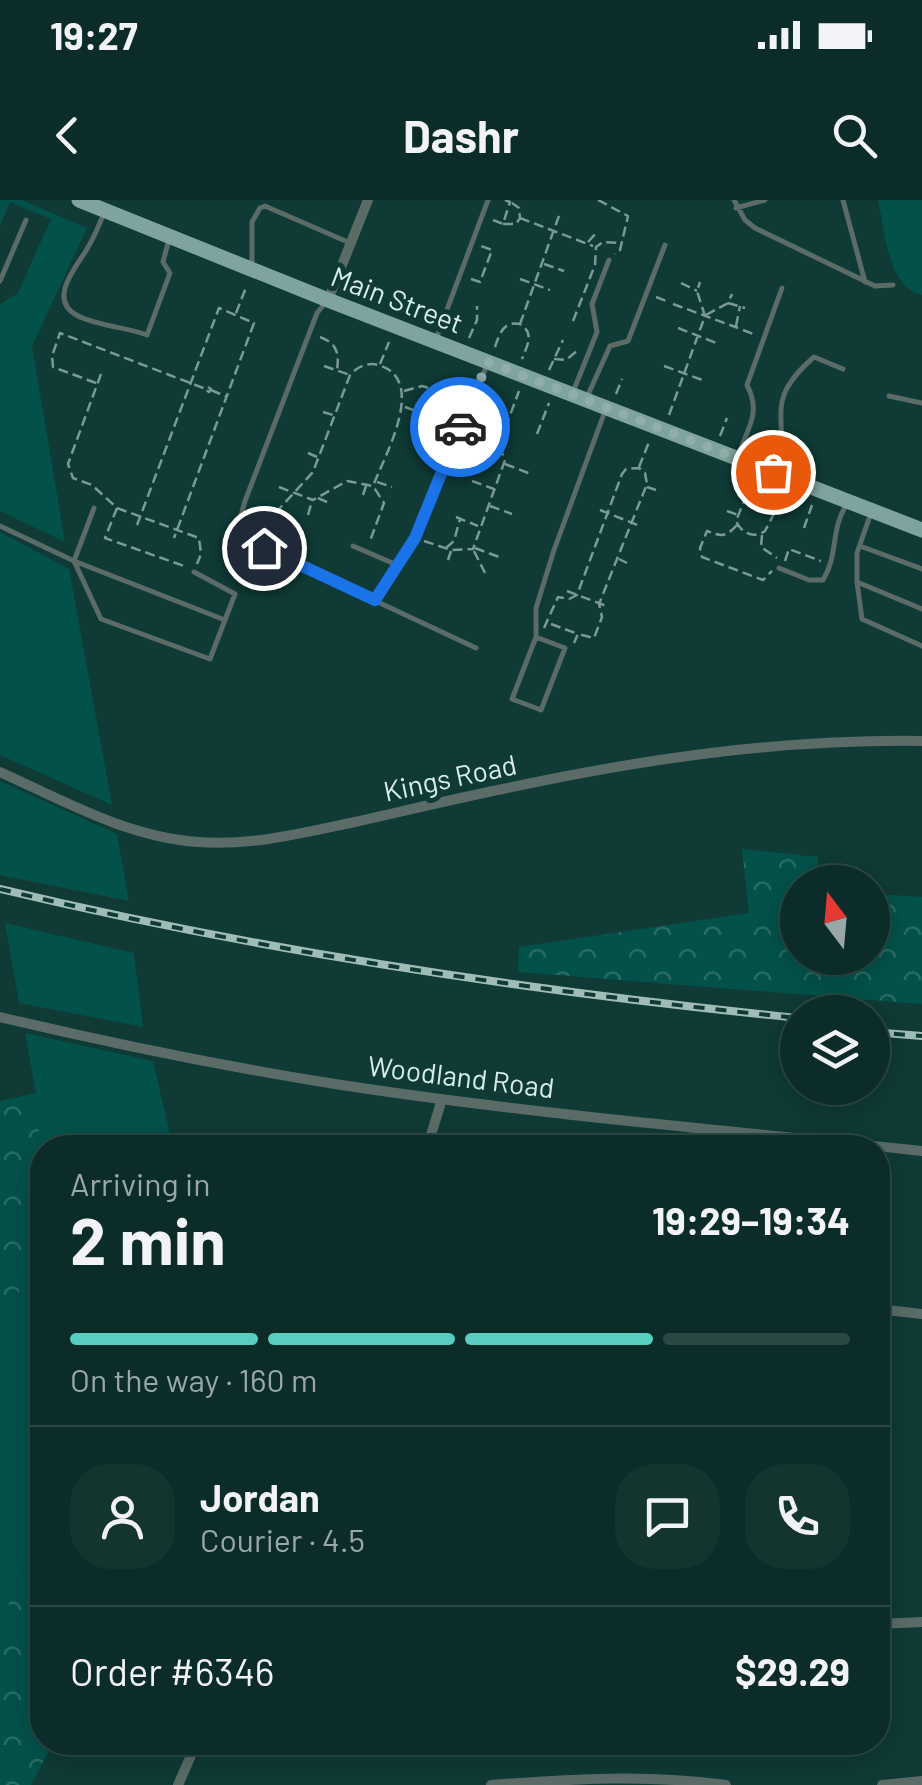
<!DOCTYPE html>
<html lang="en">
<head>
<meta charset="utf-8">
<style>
	:root { --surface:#0b2c28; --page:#143430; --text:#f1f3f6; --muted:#9aa7a8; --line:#2b4845; --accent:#58cec0 }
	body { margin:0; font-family:Barlow,sans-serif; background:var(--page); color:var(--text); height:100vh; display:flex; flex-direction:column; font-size:38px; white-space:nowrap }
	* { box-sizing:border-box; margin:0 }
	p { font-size:32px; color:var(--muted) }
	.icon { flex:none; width:55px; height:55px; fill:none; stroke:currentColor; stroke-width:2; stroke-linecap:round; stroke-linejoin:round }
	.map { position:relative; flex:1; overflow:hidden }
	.sheet { position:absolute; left:30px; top:935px; width:860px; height:620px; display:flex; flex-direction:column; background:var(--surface); border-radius:40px; box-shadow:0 5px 25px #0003,0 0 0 2px var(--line) }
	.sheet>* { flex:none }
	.needle { width:65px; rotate:344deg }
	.tools { position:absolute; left:780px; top:665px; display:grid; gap:20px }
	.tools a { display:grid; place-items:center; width:110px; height:110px; border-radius:50%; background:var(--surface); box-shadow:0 5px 25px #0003,0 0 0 2px var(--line); font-size:50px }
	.pin { position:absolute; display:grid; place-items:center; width:85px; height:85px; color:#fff; margin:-42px; border:5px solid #fff; border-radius:50%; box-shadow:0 2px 10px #0007 }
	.courier { position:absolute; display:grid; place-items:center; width:100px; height:100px; margin:-50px; border:8px solid #1a73e8; border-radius:50%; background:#fff; color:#222; box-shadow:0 2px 12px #0007 }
	.head em { font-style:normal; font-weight:700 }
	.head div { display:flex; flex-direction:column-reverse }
	.head { display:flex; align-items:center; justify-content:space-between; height:170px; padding:0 40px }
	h1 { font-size:65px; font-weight:700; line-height:75px }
	.bar { display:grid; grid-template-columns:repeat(4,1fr); gap:15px 10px; align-content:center; height:120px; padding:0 40px }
	.bar i { height:12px; border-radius:8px; background:var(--line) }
	.bar .selected { background:var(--accent) }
	.bar p { grid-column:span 4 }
	.line { display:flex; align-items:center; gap:25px; padding:0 40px; border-top:2px solid var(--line) }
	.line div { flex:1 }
	.round { display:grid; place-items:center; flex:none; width:105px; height:105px; border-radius:40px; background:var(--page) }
	.status { display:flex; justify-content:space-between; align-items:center; height:70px; padding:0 50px; background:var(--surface); direction:ltr }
	.status svg { height:28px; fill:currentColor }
	header { display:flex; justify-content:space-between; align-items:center; height:130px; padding:0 40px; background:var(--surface); font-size:45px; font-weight:700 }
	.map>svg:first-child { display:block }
	.green { fill:#03524a }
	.forest { fill:url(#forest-crowns) }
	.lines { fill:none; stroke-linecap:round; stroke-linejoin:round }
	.path { stroke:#7a9a96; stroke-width:2.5; stroke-dasharray:10 5; stroke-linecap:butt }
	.lane { stroke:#5a6b68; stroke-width:5 }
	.street { stroke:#5a6b68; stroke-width:10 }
	.primary { stroke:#7fa39e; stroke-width:15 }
	.rail-casing { stroke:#a0bcb7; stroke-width:8 }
	.rail { stroke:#0f3a35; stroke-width:4; stroke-dasharray:11; stroke-linecap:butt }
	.done { stroke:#91aeaa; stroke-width:10; stroke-dasharray:0 18 }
	.route { stroke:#1a73e8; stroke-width:12 }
	.labels { text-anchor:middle; stroke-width:10; stroke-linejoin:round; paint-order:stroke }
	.street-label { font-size:28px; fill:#d7ede9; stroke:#0f3a35 }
</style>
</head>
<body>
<div class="status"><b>19:27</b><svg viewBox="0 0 49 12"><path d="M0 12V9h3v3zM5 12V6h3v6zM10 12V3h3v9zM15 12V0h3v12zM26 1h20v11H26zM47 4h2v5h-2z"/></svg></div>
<header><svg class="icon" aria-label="back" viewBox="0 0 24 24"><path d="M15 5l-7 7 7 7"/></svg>Dashr<svg class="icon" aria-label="search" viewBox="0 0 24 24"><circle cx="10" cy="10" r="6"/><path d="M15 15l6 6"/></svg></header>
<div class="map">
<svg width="922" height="1585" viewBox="0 0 922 1585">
	<defs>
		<pattern id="forest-crowns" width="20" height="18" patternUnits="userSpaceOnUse" patternTransform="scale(2.5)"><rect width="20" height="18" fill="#03524a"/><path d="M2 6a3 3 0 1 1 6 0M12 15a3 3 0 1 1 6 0" fill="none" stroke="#276b64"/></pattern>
	</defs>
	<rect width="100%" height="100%" fill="#0f3a35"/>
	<path class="green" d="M0,0H21L87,28L32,146L65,342L0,311V104L18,93L51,19L10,2L0,26Z
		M878,0H922V95C887,87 885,30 878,0Z
		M0,332L69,369L112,605L0,555Z
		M0,581L117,634L129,701L0,675Z
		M5,723L134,753L143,827L19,803Z
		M25,833L153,861L173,947L42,948V976L36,893Z
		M42,1039V1327L0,1424V1135Z"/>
	<path class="forest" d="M742,649L818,657V682H798V758H872L875,694L922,697V804L518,772L519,747L749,713Z
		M36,893L42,976V1039L0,1135V901Z
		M42,1327V1542L53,1543L31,1585H0V1424Z"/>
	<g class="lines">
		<path class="path" d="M598,0L628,16L620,50L615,54
			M520,18L593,46
			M493,20L503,24L510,2L505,0
			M503,24H516L520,18L519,8L512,3
			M588,42L598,31
			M544,64L564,71
			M471,79L480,82L492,50L481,46
			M520,79L550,90
			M681,83L697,91
			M656,97L669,102
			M728,103L745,108
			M673,104L738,128
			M236,113L247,85
			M706,115L728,103L732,94
			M573,121L595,65L596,47L603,42L621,43
			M520,124L560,13
			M736,126L740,106
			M678,128L719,144
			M743,130L753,134
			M320,137C338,144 339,153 337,171
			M469,138L477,120V106
			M495,147C500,133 503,121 520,124C535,133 527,146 522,159
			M554,159L566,160L578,150
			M380,164L389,142
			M324,166L350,175
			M664,166L705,181
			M549,170L563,140
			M101,174L68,264L73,278L92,285L117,308L199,338L201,354L197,364
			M96,183L53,167L52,156L60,133L206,189
			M208,187L211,189L209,192L206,190Z
			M211,190L227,197
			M404,191L422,186L450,194L445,216L454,222
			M616,194L622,179
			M405,207L419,212
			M323,212L333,215
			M669,215L705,116L697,91L700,82
			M537,234L549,203
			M720,236L727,218
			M485,239L498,244
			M308,253L317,257
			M505,264L531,274
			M639,267L649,242
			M746,279L744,301L736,321C741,333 754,339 765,331L784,294
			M472,281L494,289
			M377,282L392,287
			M279,287L313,300L347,281L373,286L384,303L370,341
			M647,287L656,290
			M363,295L366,286
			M318,298L329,303
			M490,306L512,314
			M117,308L105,338L187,367
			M600,310L640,326
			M727,311L738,315
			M308,315L312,301
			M456,317L478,326
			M137,325L219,108L254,123L174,338
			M737,325C726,337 722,337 707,331L700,348L702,357L763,380L772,371
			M804,328L812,305
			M762,335L761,347L777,358
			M424,341L451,350L473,349L505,260L499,245L519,191
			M266,342L280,308L313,272L350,175C357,167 367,162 378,165C429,179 384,257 373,286
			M446,348L454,341L460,319
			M475,348L499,357
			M474,351L485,373
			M619,359L627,363
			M448,360L451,351
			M785,361L789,349L821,361
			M567,391L609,407
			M551,424L578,434L574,443
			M544,428L558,397L569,399L577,395L622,274L626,269L639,268L645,273L647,284L599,404L602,417L594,438L578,434"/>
		<path class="lane" d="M734,0L745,20L755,28L875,86L893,85
			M843,0L865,82
			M736,8L765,0
			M104,13C99,25 94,38 87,49C75,69 47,100 78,116C98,126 126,127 147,135L170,73L163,62L169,39
			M252,66V22L260,8L265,6L350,43
			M0,81L26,20
			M326,102L317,113L245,301L237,330L241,338L476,448
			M436,139L488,0
			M573,192L597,132L592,104L609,60
			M889,196L922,203
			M587,197L610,146L628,141L665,45
			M739,253C749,226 761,212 747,185L782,88
			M774,270C795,218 758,206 814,157L843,169
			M94,308L74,361L101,419L210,459L235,394L194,372
			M871,313L857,353V382L922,409
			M0,326L74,361L225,420
			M353,346L397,365
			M860,346L922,369
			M779,368L809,380H823C839,354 830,329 847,304
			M857,382L862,419L922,446
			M375,400L419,331L487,165
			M536,437L565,448L541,510L512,499L536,437V408L554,350L605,211"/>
		<path class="street" d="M328,100L368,0
			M0,572C64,601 127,637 198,642C252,646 303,633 355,622C404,611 453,599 503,589C642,559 779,539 922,541
			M0,817C110,843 222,866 335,884C529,914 726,930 922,951
			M427,948L442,899
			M878,1109L922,1114
			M878,1424L922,1422
			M178,1585L197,1542
			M491,1585C570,1579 647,1574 726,1585
			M882,1585L922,1581"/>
		<path class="primary" d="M79,0L328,100L922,330"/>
		<g class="rail-casing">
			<path id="rail" d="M0,689C263,752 529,791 798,818
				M872,832L922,836"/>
		</g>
		<use href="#rail" class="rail"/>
	</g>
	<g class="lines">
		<path class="done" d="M460,227L488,162L773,272"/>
		<path class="route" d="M264,348L375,400L415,338L460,227"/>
	</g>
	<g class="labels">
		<g class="street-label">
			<text transform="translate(397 100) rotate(21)" y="10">Main Street</text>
			<text transform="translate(450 578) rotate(-12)" y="10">Kings Road</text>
			<text transform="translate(461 877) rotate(7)" y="10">Woodland Road</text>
		</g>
	</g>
</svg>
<div class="tools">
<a><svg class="needle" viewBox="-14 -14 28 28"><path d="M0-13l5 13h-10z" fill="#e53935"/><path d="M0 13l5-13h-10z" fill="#9aa7a8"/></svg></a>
<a><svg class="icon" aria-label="layers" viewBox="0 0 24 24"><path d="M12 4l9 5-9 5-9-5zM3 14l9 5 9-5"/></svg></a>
</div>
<div class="pin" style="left:773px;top:272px;background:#ea580c"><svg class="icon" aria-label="bag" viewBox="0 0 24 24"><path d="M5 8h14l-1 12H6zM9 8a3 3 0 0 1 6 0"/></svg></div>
<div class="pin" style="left:264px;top:348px;background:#1f2937"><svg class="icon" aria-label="home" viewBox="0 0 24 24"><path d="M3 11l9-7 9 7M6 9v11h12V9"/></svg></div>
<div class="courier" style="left:460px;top:227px"><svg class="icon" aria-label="car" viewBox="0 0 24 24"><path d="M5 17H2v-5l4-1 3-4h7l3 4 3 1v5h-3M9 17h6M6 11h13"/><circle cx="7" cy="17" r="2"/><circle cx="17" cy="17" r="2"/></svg></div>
<section class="sheet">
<div class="head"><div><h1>2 min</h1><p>Arriving in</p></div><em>19:29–19:34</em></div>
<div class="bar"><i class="selected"></i><i class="selected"></i><i class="selected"></i><i></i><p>On the way · 160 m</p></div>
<div class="line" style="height:180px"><a class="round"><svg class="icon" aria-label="person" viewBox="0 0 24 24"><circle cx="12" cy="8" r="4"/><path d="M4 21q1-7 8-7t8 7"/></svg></a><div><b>Jordan</b><p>Courier · 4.5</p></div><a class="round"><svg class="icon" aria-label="chat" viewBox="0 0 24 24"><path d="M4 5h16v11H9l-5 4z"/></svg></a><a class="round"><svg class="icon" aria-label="phone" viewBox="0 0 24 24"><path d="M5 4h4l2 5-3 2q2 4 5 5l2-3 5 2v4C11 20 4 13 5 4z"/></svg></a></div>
<div class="line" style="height:130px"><div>Order #6346</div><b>$29.29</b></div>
</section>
</div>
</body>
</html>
